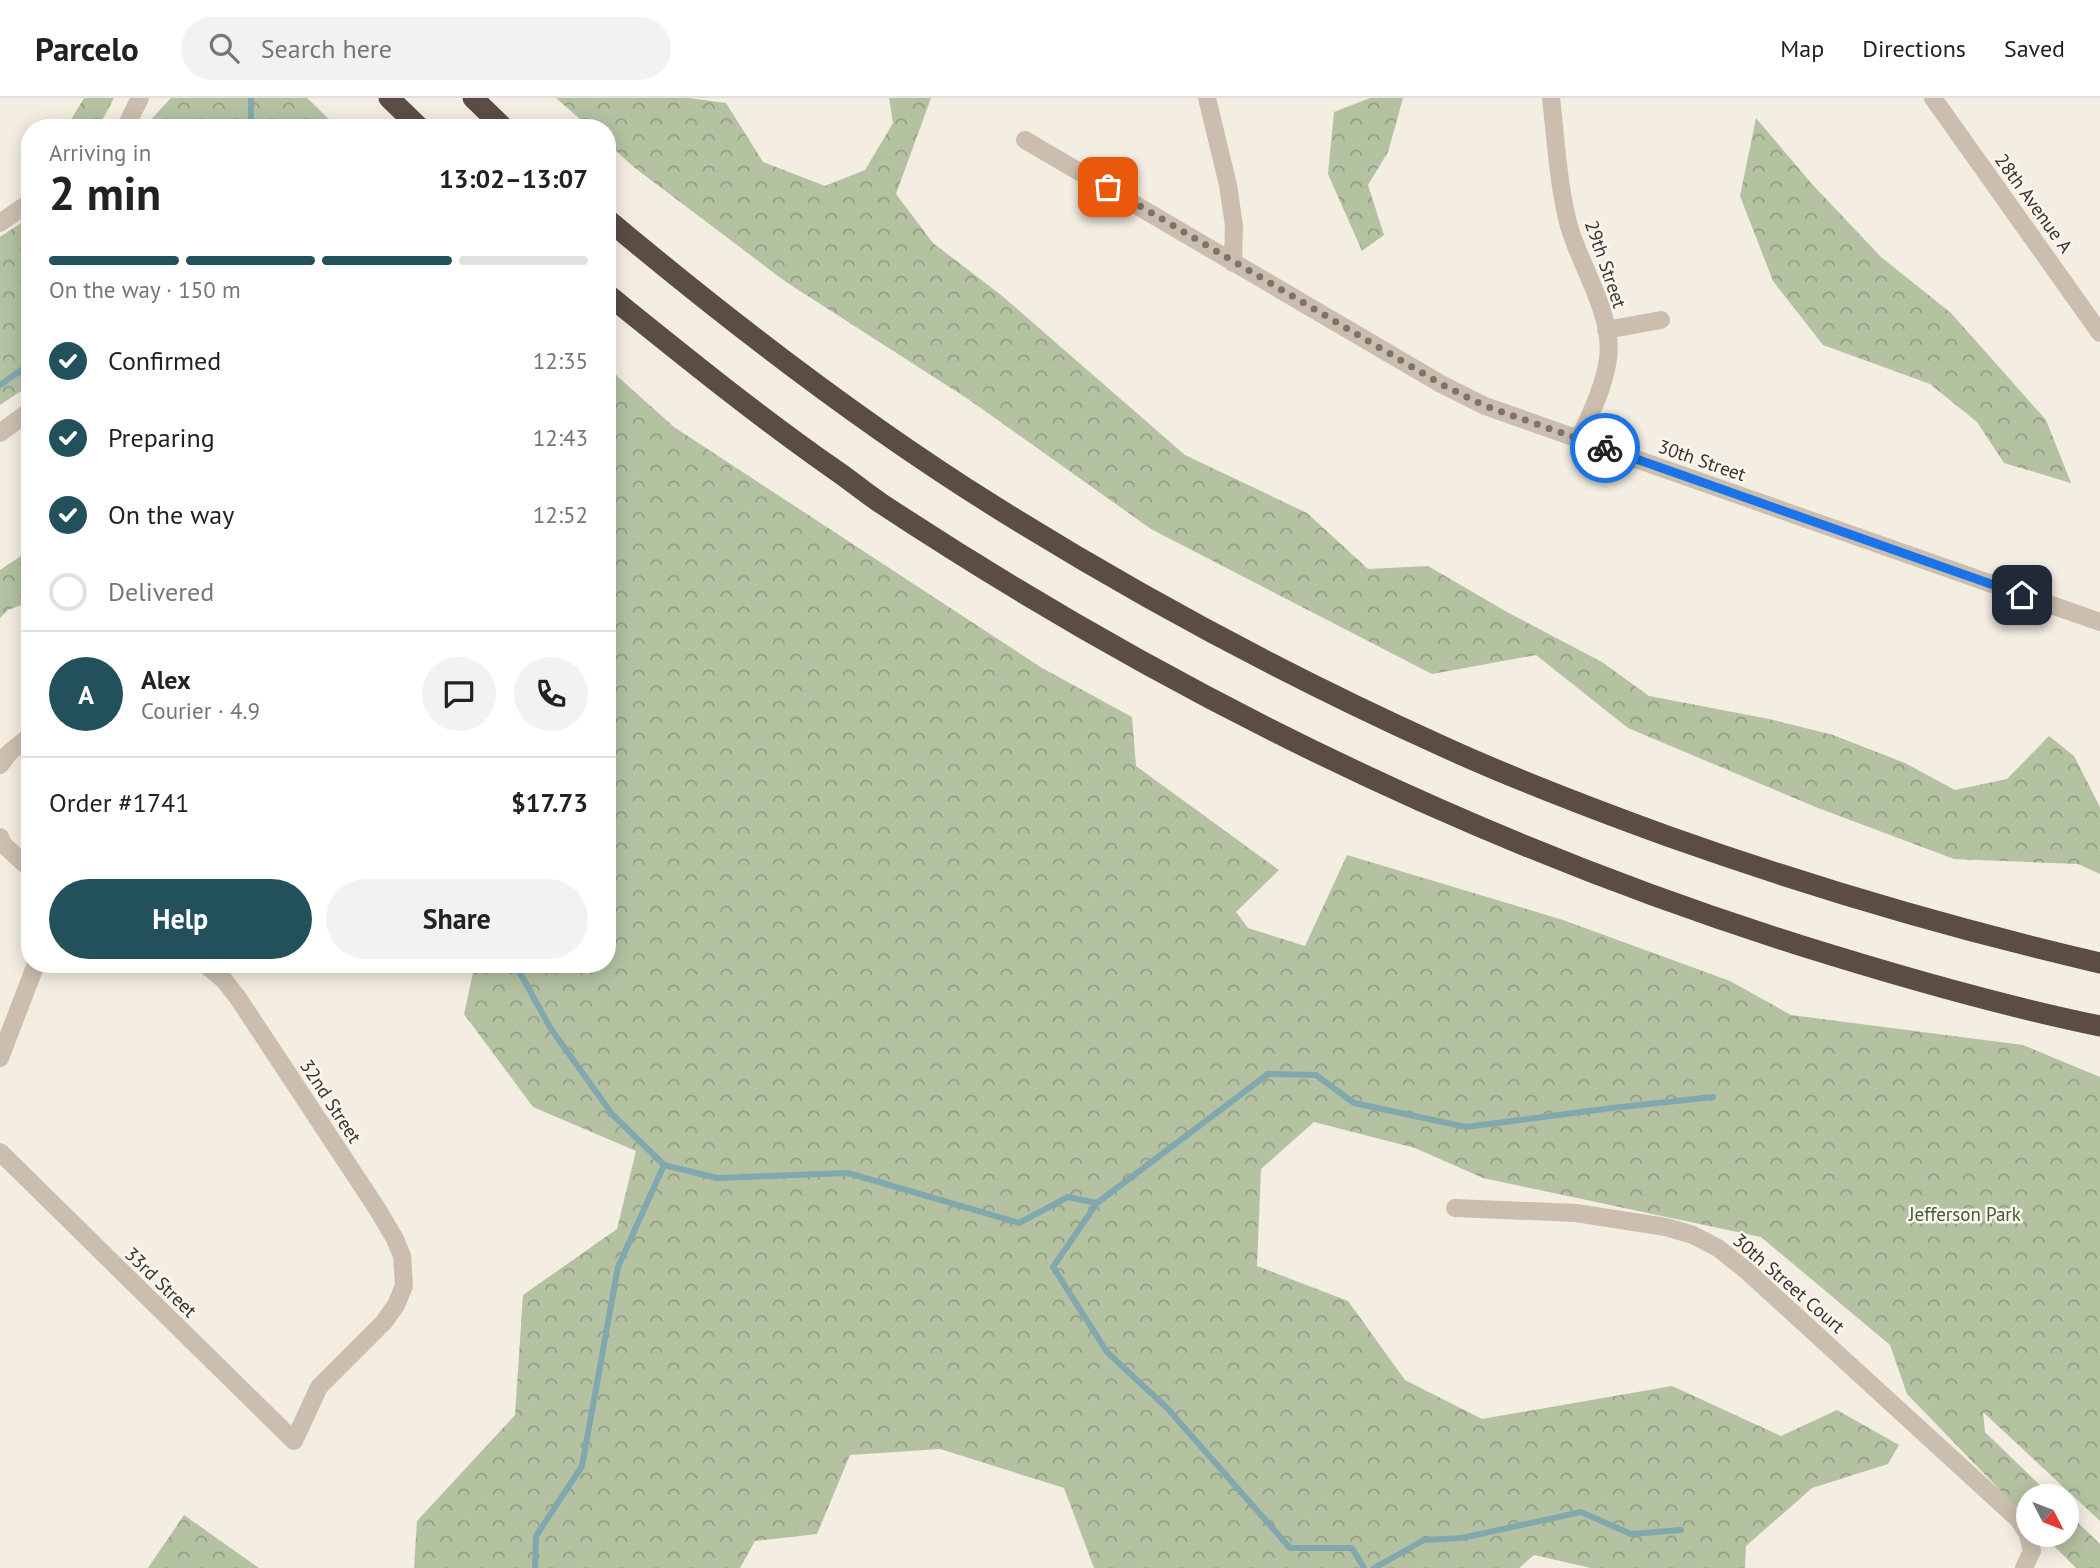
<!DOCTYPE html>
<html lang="en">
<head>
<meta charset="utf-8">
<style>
	:root { --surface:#fff; --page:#f2f2f2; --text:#222; --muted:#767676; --line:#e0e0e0; --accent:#22515b }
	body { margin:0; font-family:"PT Sans",sans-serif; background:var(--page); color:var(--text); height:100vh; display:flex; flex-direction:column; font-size:26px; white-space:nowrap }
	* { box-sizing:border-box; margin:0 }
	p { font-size:23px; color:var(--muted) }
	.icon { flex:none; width:38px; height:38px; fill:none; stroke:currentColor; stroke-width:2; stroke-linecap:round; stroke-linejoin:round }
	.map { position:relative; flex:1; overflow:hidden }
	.drawer { position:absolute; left:21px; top:21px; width:595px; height:854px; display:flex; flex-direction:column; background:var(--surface); border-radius:28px; box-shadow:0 4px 18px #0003 }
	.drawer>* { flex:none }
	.needle { width:46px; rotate:132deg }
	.tools { position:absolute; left:2016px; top:1386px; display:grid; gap:14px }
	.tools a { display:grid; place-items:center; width:63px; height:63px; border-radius:50%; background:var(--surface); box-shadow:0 4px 18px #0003; font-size:35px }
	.pin { position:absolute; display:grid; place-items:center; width:60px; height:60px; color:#fff; margin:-30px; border-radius:14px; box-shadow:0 4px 10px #0006 }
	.courier { position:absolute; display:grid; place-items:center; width:70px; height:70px; margin:-35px; border:5px solid #1a73e8; border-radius:50%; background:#fff; color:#222; box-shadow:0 2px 9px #0007 }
	.head em { font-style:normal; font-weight:800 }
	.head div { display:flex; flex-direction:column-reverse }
	.head { display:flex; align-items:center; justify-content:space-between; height:119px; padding:0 28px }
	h1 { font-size:46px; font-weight:800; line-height:52px }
	.bar { display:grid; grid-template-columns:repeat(4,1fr); gap:10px 7px; align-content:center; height:84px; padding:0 28px }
	.bar i { height:9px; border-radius:5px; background:var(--line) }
	.bar .current { background:var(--accent) }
	.bar p { grid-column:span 4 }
	.line { display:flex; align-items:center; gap:18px; padding:0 28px; border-top:2px solid var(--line) }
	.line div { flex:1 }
	.round { display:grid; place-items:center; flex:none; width:74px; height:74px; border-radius:37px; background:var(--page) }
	ol { padding:0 28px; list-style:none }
	li { display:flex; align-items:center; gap:21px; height:77px }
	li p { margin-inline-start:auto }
	li .icon { padding:7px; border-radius:50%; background:var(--accent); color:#fff; stroke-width:4 }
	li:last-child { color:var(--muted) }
	li i { width:38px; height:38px; border:4px solid var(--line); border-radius:50% }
	.action { display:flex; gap:14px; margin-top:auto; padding:14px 28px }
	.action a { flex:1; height:80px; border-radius:42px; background:var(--accent); color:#fff; font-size:28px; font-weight:800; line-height:80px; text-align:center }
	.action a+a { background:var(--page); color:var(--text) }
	header { display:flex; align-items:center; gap:42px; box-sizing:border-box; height:98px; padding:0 35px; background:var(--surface); border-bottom:2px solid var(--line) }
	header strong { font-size:33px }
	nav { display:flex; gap:38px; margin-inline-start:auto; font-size:24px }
	.search { width:490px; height:63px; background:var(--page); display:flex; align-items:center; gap:18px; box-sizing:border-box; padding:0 24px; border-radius:38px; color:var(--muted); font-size:26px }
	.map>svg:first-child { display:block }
	.forest { fill:url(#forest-crowns) }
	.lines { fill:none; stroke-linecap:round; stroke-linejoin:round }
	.stream { stroke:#82a8af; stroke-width:6 }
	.street { stroke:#cbbeae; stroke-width:18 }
	.highway { stroke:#5b4d43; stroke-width:21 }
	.done { stroke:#7b736c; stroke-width:7; stroke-dasharray:0 12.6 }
	.route { stroke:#1a73e8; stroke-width:9 }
	.labels { text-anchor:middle; stroke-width:5; stroke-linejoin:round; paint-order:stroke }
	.street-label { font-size:19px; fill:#3a322c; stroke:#faf6ef }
	.park-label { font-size:19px; fill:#455830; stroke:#faf6ef }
</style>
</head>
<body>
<header>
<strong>Parcelo</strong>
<div class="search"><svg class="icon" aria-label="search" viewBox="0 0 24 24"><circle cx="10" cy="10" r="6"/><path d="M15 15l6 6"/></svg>Search here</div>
<nav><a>Map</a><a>Directions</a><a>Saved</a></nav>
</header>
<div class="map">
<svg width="2100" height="1470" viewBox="0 0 2100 1470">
	<defs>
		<pattern id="forest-crowns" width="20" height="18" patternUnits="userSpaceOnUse" patternTransform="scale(1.75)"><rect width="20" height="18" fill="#b4c2a2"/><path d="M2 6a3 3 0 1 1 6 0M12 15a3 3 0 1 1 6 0" fill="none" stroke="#939e84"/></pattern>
	</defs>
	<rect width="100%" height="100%" fill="#f3ede2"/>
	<path class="forest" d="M84,0H114L98,30H66Z
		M171,0H307L338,30H143Z
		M556,0H689L726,5L763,64L825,88L865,72L893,25L889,0H931L896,96L933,145L1001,197L1185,357L1307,415L1368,471L1428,468L1507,514L1602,564L1649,598L1769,621L1833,637L1905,665L1955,692L2007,681L2049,638L2074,658L2100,709V776L2078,766L1954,761L1818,710L1628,630L1536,557L1432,576L1151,431L968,301L786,184L635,70L607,45V30H590Z
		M1370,0H1403L1388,54L1368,87L1384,137L1362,153L1328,76L1334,14Z
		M1756,20L1811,85L1881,159L1951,215L2046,322L2071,385L2004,365L1977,324L1930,286L1823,247L1773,183L1740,98Z
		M30,119V287L0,307V139Z
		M607,269L674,329L1042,570L1132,619L1136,668L1279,772L1236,814L1248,830L1305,848L1347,757L1563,822L1730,883L1791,917L2023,947L2100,979V1423L1983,1314L1985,1334L2051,1398H2028V1421L1907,1296L1890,1247L1761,1139L1483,1080L1415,1050L1314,1024L1261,1071L1257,1168L1348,1203L1405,1282L1482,1321L1672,1288L1781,1338L1837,1312L1899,1347L1888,1366L1812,1390L1746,1448L1745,1470H1591L1534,1457L1519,1470H1094L1064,1390L940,1351L850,1357L817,1436L755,1443L740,1470H414L417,1423L515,1317L523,1197L617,1131L636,1053L533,1009L464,916L475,866H607Z
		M30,452V504L8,512L0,520V472Z
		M2067,1414L2100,1446V1470H2076L2043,1437H2067Z
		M184,1417L259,1470H148Z"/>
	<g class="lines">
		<path class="stream" d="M251,0V30
			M0,287L30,266
			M515,866L551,931L612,1016L664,1067L717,1080L848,1075L1019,1125L1068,1099L1097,1105L1053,1169L1107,1254L1168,1311L1290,1450H1352L1364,1470
			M1097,1105L1268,976L1316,977L1354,1005L1466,1029L1612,1010L1713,999
			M535,1470L536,1438L582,1368L618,1169L664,1067
			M1374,1470L1424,1442L1462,1440L1581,1414L1631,1436L1681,1432"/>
		<path class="street" d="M1207,0L1228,87L1234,128L1233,165
			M1551,0C1556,42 1558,87 1569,128C1580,168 1614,217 1608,261C1604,289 1591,315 1579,341
			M1933,0L2100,235
			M125,30L140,0
			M1025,42L1441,286L1485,308L2100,524
			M0,125L30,104
			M1606,232L1661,222
			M0,335L30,313
			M0,667L9,655L30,638
			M0,739L3,746L30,771
			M0,960L36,866
			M0,1054L294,1343L319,1289L384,1224L396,1207L404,1188L402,1158L395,1141L378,1112L238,900L224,882L205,866
			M1455,1110L1576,1115L1666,1129L1693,1137L1718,1150L1747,1173L2018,1421L2028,1436
			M2024,1470L2032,1453L2028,1437"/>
		<path class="highway" d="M389,0L420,30
			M473,0L504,30
			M607,121C730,224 858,323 994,408C1138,498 1287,578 1442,648C1516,682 1593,711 1670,739C1811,789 1954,831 2100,865
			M607,196C684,258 760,320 841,376C855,386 868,397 882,406C1167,594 1473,744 1799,847C1898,878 1998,907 2100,928"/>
	</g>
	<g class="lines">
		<path class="done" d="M1108,89L1441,286L1485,308L1605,350"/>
		<path class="route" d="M1605,350L2022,497"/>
	</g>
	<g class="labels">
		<g class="street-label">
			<text transform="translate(2034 105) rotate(54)" y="7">28th Avenue A</text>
			<text transform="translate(1606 166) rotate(71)" y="7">29th Street</text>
			<text transform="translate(1702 362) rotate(19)" y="7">30th Street</text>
			<text transform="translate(331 1003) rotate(57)" y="7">32nd Street</text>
			<text transform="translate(161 1184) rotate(44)" y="7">33rd Street</text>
			<text transform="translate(1789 1185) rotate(41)" y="7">30th Street Court</text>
		</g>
		<g class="park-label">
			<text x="1965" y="1123">Jefferson Park</text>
		</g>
	</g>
</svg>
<div class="tools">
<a><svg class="needle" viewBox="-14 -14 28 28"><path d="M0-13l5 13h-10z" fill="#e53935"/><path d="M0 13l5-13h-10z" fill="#767676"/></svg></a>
</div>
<div class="pin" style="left:1108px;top:89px;background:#ea580c"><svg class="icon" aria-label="bag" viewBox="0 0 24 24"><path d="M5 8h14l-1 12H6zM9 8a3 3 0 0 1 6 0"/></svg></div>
<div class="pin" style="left:2022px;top:497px;background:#1f2937"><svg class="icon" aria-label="home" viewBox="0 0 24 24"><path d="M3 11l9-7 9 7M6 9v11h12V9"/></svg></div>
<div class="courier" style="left:1605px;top:350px"><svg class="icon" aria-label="bike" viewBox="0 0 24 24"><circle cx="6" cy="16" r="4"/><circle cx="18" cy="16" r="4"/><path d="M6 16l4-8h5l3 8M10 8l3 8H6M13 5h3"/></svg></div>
<section class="drawer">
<div class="head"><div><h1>2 min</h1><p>Arriving in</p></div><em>13:02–13:07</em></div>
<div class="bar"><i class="current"></i><i class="current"></i><i class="current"></i><i></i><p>On the way · 150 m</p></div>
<ol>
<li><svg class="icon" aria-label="check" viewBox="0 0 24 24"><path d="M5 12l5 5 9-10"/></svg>Confirmed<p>12:35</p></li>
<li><svg class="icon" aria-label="check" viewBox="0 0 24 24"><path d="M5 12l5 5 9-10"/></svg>Preparing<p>12:43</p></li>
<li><svg class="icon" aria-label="check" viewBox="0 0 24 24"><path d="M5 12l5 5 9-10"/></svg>On the way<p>12:52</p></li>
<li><i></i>Delivered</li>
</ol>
<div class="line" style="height:126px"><b class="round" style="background:var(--accent);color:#fff">A</b><div><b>Alex</b><p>Courier · 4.9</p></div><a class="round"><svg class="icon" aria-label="chat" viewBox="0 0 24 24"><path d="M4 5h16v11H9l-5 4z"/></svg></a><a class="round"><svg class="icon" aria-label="phone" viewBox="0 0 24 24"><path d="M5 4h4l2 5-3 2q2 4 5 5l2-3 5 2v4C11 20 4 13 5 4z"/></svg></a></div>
<div class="line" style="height:91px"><div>Order #1741</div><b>$17.73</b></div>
<div class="action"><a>Help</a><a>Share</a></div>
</section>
</div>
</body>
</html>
